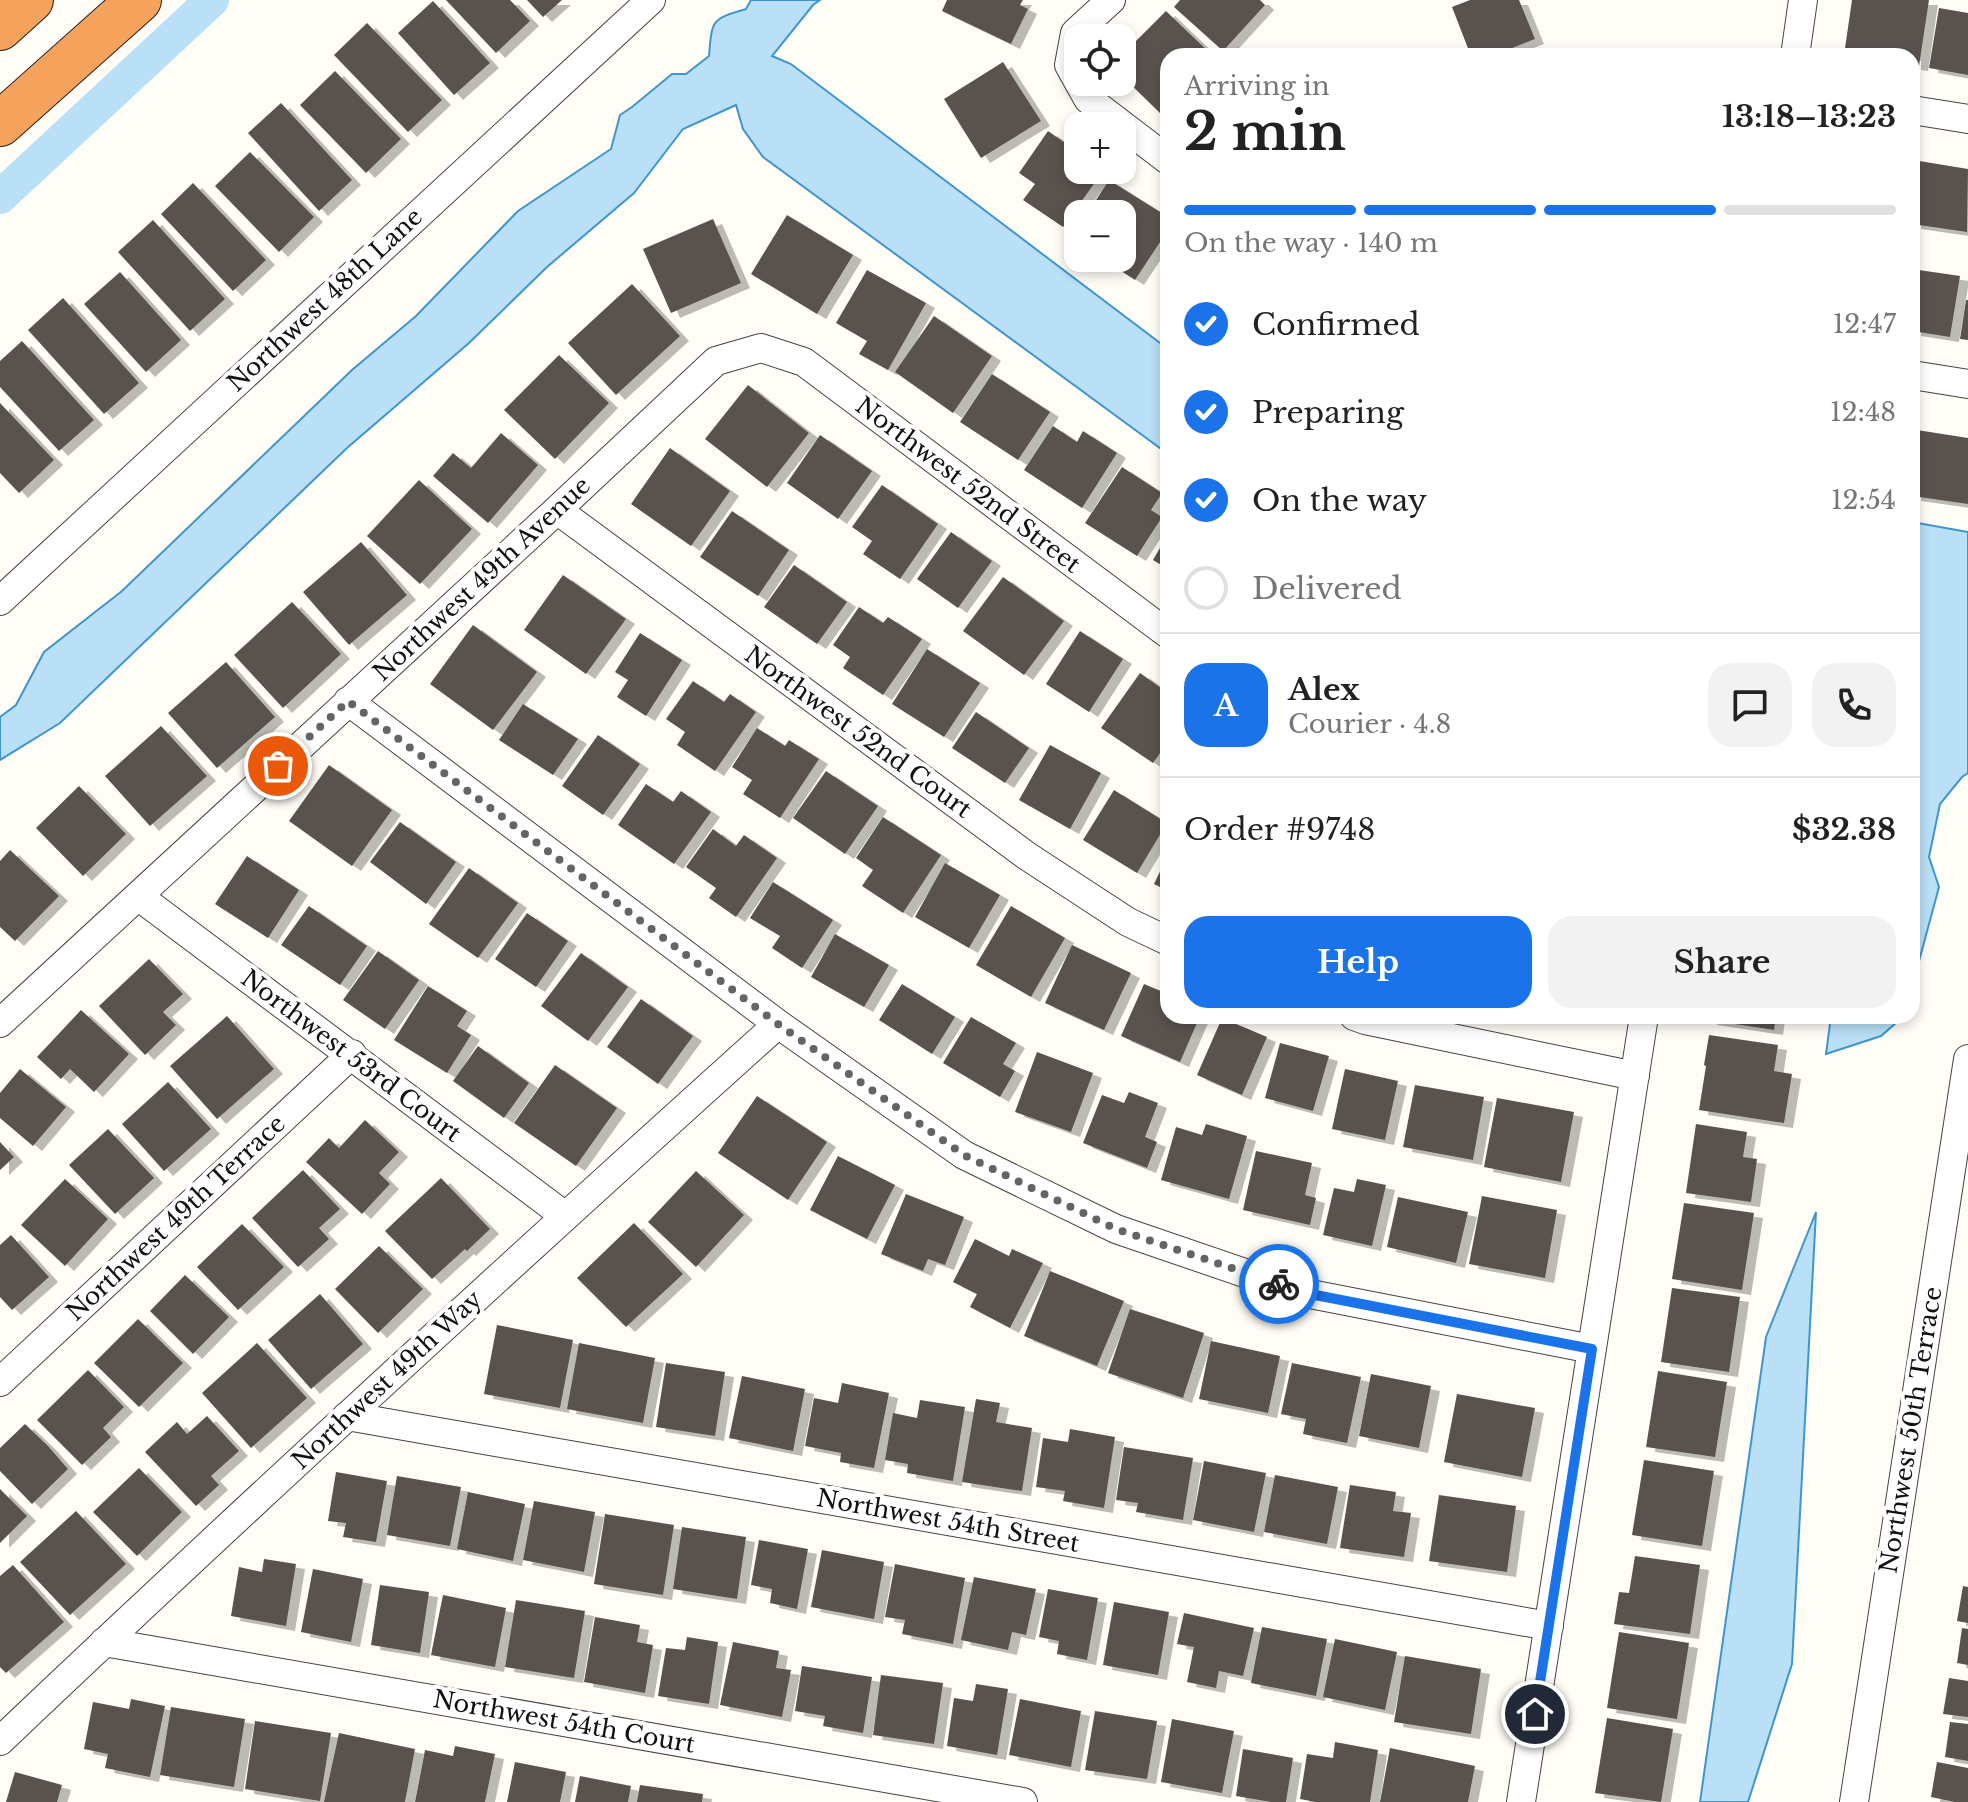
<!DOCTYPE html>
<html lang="en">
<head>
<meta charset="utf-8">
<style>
	:root { --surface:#fff; --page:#f2f2f2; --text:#222; --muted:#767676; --line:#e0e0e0; --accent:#1a73e8 }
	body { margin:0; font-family:"Libre Baskerville",serif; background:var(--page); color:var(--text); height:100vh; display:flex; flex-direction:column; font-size:30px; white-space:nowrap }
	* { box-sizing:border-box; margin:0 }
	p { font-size:26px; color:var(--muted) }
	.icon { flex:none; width:44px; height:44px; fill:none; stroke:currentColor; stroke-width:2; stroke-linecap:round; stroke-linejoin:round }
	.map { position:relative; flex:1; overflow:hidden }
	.panel { position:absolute; left:1160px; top:48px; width:760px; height:976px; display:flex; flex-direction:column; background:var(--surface); border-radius:24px; box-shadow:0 4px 12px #0003 }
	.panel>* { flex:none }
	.fabs { position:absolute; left:1064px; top:24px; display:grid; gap:16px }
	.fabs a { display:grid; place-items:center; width:72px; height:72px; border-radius:16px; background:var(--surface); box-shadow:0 4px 12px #0003; font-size:40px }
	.pin { position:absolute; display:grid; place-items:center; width:68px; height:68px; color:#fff; margin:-34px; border:4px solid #fff; border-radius:50%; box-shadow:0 2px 8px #0007 }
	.courier { position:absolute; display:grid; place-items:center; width:80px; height:80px; margin:-40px; border:6px solid #1a73e8; border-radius:50%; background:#fff; color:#222; box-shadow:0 2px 10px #0007 }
	.summary em { font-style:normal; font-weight:700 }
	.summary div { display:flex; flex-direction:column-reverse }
	.summary { display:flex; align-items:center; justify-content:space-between; height:136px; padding:0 24px }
	h1 { font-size:52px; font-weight:700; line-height:60px }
	.bar { display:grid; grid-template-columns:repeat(4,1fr); gap:12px 8px; align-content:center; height:96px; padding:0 24px }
	.bar i { height:10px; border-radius:6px; background:var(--line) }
	.bar .current { background:var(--accent) }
	.bar p { grid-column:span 4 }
	.line { display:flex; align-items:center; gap:20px; padding:0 24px; border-top:2px solid var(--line) }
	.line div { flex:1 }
	.round { display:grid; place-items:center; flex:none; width:84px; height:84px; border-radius:24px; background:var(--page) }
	ol { padding:0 24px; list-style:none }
	li { display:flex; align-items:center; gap:24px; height:88px }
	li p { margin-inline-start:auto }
	li .icon { padding:8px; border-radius:50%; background:var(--accent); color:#fff; stroke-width:4 }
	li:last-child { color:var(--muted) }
	li i { width:44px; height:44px; border:4px solid var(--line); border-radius:50% }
	.action { display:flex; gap:16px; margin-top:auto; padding:16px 24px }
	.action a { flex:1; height:92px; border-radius:24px; background:var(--accent); color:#fff; font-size:32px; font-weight:700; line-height:92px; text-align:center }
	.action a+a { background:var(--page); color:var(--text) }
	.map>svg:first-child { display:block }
	.water { fill:#b9e0f7; stroke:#3f96cf; stroke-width:2 }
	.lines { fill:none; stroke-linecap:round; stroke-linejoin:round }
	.canal { stroke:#b9e0f7; stroke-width:34 }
	.building { fill:#5a524d; filter:url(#shadow) }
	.street-casing { stroke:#444; stroke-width:30 }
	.highway-casing { stroke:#222; stroke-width:46 }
	.street { stroke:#fff; stroke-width:28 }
	.highway { stroke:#f5a25d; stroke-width:44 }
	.done { stroke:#646461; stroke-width:8; stroke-dasharray:0 14.4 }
	.route { stroke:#1a73e8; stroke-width:10 }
	.labels { text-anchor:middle; stroke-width:8; stroke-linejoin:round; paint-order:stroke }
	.street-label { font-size:24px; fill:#111; stroke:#fff }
</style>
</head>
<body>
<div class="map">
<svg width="1968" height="1802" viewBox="0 0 1968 1802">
	<defs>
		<filter id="shadow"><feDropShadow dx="9" dy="5" stdDeviation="0" flood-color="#0004"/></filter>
	</defs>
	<rect width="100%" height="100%" fill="#fffdf5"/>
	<path class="water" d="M751,0H820L813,5L772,56L791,64L1168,349V454L763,157L743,129L736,105L683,129L634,193L547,267L469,343L347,448L60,723L0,760V717L16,705L44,652L122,591L352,370L416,316L518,211L611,149L620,115L632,107L672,74H686L709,56C712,20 711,19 746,9Z
		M1912,522L1968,532V773L1962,777L1940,804L1929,857L1939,887L1915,976L1918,1001L1912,1007Z
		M1831,1016H1904L1881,1036L1826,1054Z
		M1816,1212L1792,1664L1748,1802H1700L1766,1337Z"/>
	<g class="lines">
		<path class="canal" d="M0,197L212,0"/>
	</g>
	<path class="building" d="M446,0H510L530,21L496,53Z
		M527,0H562L543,17Z
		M947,0H1023L1020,5L1028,9L1011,44L942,11Z
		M1180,0H1260L1265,5L1223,51L1174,7Z
		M1470,0H1519L1535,39L1492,56H1471L1452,7Z
		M1852,0H1929L1919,66L1912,65V56L1844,55Z
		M433,1L490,63L454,95L398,33Z
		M1939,8L1968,13V75L1929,68Z
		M1166,11L1213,56H1168V107L1161,114L1122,76V55Z
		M367,23L442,100L408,132L334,55Z
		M1003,62L1041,121L981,158L944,99Z
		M335,71L401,139L366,173L300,105Z
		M281,103L352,180L319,211L248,133Z
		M1048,131L1078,152V170H1104L1063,227L1023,200L1035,184L1019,173Z
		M250,152L314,217L279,252L215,186Z
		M1913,160L1968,169L1967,232L1912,224Z
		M1109,180L1168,217V230L1135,280L1101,258H1122V214H1087Z
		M193,183L266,260L233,291L161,214Z
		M787,215L853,255L817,314L751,274Z
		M713,219L741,283L671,313L643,249Z
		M153,220L225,299L190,331L118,252Z
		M1912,269L1960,276L1950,337L1912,331Z
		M867,270L926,303L888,370L859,354L867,341L836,323Z
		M120,272L181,340L146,372L84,304Z
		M632,284L680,336L616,395L568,343Z
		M63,298L139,383L104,414L28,330Z
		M1966,300H1968V340L1960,339Z
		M934,316L992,356L953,413L895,372Z
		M22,341L94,420L59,451L0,387V361Z
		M559,355L609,403L555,459L504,410Z
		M992,374L1050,412L1018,460L960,422Z
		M748,385L809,433L767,487L705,439Z
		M0,403L54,460L19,493L0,473Z
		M1053,426L1077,442L1083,431L1117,453L1082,508L1024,470Z
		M1917,430L1968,438V504L1912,496V464Z
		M501,433L538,465L488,523L433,476L453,453L471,468Z
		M820,435L872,471L838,519L787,483Z
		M670,448L730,491L691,546L631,504Z
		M1122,467L1162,493L1151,510L1162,517L1137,556L1085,523Z
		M419,480L472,529L420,584L367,536Z
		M882,485L938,524L900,579L863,554L872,541L852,527Z
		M732,511L789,550L758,596L700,557Z
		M951,532L992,561L958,608L917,579Z
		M1168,534V569L1153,560Z
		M361,542L407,595L349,645L303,592Z
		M794,565L847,602L817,644L764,607Z
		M563,575L626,619L586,674L524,630Z
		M1003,577L1064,621L1024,675L963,631Z
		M292,602L341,654L283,708L234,655Z
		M859,607L883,623L888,617L922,639L883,695L843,668L850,657L833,645Z
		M473,625L537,672L493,730L430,684Z
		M1080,631L1123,659L1089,712L1046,684Z
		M640,633L682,660L646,716L617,697L628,680L615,672Z
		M927,649L980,683L944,737L892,704Z
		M226,662L275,717L217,768L168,713Z
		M1140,673L1168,693V742L1153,763L1101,728Z
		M693,681L724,702L730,694L756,712L715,771L677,745L685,732L666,719Z
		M523,704L578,739L553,775L499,740Z
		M976,712L1029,748L1005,783L952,748Z
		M161,726L207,776L150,826L105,776Z
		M757,728L785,746L789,740L819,759L780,818L743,794L752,780L732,767Z
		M598,735L640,764L603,815L562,786Z
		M1050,745L1101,773L1070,829L1019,800Z
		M329,765L392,810L352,866L289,821Z
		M826,771L878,806L845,854L793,818Z
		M646,784L673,802L681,791L711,812L674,864L618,825Z
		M79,786L126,834L83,876L36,828Z
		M1114,790L1167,823L1137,873L1083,840Z
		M883,817L941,855L903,913L862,886L873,870L856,858Z
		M400,822L456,862L426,904L370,862Z
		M713,829L736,846L744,835L777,858L736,917L709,898L716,888L686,867Z
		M10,850L59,896L15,941L0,927V861Z
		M1168,855V891L1154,884Z
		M247,856L299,890L268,938L215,904Z
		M945,863L1000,895L969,948L915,917Z
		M469,868L518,903L478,958L429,924Z
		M773,882L833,920L802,968L772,948L780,936L750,918Z
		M309,906L367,946L340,985L281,945Z
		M1011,906L1065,938L1031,997L976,965Z
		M527,913L568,941L536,987L495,959Z
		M835,934L889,965L864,1007L811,977Z
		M1072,945L1131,973L1104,1030L1045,1003Z
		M378,951L419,980L385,1029L343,1000Z
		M581,953L628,987L588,1041L541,1006Z
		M149,959L183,994L163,1012L176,1025L145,1055L99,1006Z
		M902,984L955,1017L932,1054L879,1020Z
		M1144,984L1168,994V1016H1200L1180,1062L1121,1036Z
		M428,986L467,1011L457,1026L471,1035L447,1073L394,1040Z
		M641,999L693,1036L658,1084L607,1047Z
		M81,1010L129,1054L94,1092L70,1069L61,1079L37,1057Z
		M227,1016L274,1069L217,1119L170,1066Z
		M1708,1016H1776L1774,1030L1708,1020Z
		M971,1017L1016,1043L1003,1064L1015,1071L1000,1097L943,1063Z
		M1222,1018L1267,1037L1242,1095L1197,1075Z
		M1709,1035L1778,1045L1774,1071L1792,1074L1784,1123L1699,1110L1706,1066L1704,1065Z
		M1280,1043L1329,1056L1313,1111L1265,1098Z
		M478,1046L529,1083L504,1118L453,1081Z
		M1037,1052L1093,1073L1071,1132L1015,1112Z
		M555,1065L617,1108L576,1166L514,1123Z
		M20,1069L66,1107L33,1146L0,1118V1093Z
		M1345,1069L1398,1081L1385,1140L1332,1129Z
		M168,1082L211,1129L164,1171L122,1124Z
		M1415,1085L1484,1097L1473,1160L1403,1147Z
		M1129,1092L1158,1103L1145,1137L1157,1142L1147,1168L1083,1143L1102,1095L1124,1103Z
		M757,1096L827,1142L788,1200L718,1153Z
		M1497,1098L1574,1112L1561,1182L1484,1167Z
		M365,1120L399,1152L379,1173L390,1184L362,1214L306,1162L329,1138L339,1148Z
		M1206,1124L1247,1136L1229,1199L1161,1180L1176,1127L1202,1135Z
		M1696,1124L1747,1132L1743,1157L1757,1159L1751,1202L1686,1193Z
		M108,1129L154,1178L115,1214L69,1165Z
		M0,1142L14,1157L0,1170Z
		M1256,1151L1312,1163L1305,1195L1316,1198L1310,1225L1243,1210Z
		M838,1156L895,1185L867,1239L810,1210Z
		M303,1170L340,1209L319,1228L329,1239L298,1267L252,1218Z
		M696,1171L744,1215L696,1267L648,1222Z
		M441,1178L490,1229L467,1251L465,1249L432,1279L385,1231Z
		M65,1179L108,1219L65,1266L21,1225Z
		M1357,1179L1386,1185L1372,1246L1323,1235L1334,1188L1354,1192Z
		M906,1194L964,1217L945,1265L928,1259L923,1271L881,1254Z
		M1482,1196L1557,1210L1545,1278L1469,1264Z
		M1398,1197L1468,1212L1456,1263L1387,1247Z
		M1684,1203L1754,1213L1742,1290L1672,1279Z
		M634,1223L683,1274L626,1327L577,1278Z
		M242,1224L284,1267L238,1310L197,1267Z
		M11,1235L49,1277L12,1310L0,1297V1245Z
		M975,1239L1009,1256L1012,1249L1043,1263L1010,1328L970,1307L977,1294L953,1282Z
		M379,1246L423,1289L378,1333L335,1289Z
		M1050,1271L1124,1301L1097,1366L1024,1336Z
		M185,1275L229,1317L193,1354L150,1311Z
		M1672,1288L1740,1297L1729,1372L1661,1362Z
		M320,1294L363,1344L311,1389L268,1340Z
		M1130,1309L1204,1333L1183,1398L1108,1373Z
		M138,1319L183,1363L139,1407L94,1363Z
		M497,1325L573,1340L560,1408L484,1394Z
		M1211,1341L1280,1356L1268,1413L1199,1399Z
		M257,1343L307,1398L251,1448L202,1393Z
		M579,1343L655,1358L643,1423L567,1409Z
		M666,1363L725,1372L715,1436L656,1427Z
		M1292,1363L1361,1377L1347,1443L1303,1434L1306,1419L1281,1414Z
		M88,1370L124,1407L103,1428L111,1437L82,1465L37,1420Z
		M1658,1371L1727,1382L1715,1457L1646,1447Z
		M1371,1374L1431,1386L1419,1448L1359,1436Z
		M742,1376L805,1389L793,1451L729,1438Z
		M842,1383L889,1393L874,1468L840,1462L841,1453L805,1446L814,1398L838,1403Z
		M1457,1394L1535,1408L1522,1477L1444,1462Z
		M976,1399L1000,1403L996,1422L1032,1428L1022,1491L962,1482Z
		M920,1400L965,1407L953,1481L907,1473L908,1464L885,1460L893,1413L917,1418Z
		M207,1416L239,1451L211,1476L219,1485L196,1506L145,1452L177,1422L187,1434Z
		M25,1424L48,1446L68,1469L32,1504L0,1471V1448Z
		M1070,1429L1115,1437L1104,1508L1063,1501L1065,1491L1036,1487L1043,1438L1068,1442Z
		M1124,1447L1193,1458L1183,1520L1136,1512L1138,1503L1116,1500Z
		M1644,1460L1714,1471L1702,1546L1632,1535Z
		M1204,1461L1266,1473L1254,1532L1193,1520Z
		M139,1468L182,1512L137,1556L93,1512Z
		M336,1472L387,1481L376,1542L343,1537L346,1523L328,1521Z
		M1275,1475L1338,1487L1327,1544L1264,1532Z
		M397,1476L461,1487L450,1546L387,1535Z
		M1350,1485L1396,1492L1393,1511L1411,1513L1404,1557L1340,1548Z
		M0,1489L27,1516L0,1543Z
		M468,1492L525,1504L513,1561L457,1549Z
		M1439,1495L1516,1506L1507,1572L1429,1561Z
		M534,1501L595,1512L584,1572L523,1560Z
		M76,1511L126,1564L70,1615L20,1562Z
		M605,1514L674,1525L663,1595L594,1584Z
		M682,1527L746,1537L737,1599L673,1589Z
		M759,1540L808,1549L797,1609L770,1603L772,1589L751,1585Z
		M822,1550L884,1562L874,1619L811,1607Z
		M1635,1556L1700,1565L1690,1634L1614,1624L1619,1592L1629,1593Z
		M264,1559L296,1564L286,1626L231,1616L239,1567L262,1572Z
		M895,1564L965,1578L953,1644L902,1634L905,1620L885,1617Z
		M13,1565L64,1622L6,1673L0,1667V1576Z
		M313,1569L363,1579L351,1642L301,1632Z
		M974,1577L1036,1589L1026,1635L1012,1632L1008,1650L961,1640Z
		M380,1585L429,1592L420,1653L371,1645Z
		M1963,1586L1968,1587V1623L1957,1621Z
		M1048,1589L1098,1598L1087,1660L1057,1654L1059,1641L1039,1637Z
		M443,1595L506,1608L495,1667L431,1655Z
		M516,1600L585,1611L574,1678L505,1667Z
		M1114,1602L1169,1612L1158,1675L1103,1665Z
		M1184,1613L1254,1628L1243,1676L1219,1671L1216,1688L1187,1682L1194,1647L1177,1644Z
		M595,1617L640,1625L637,1642L653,1645L645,1693L584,1682Z
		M1262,1627L1327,1639L1316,1696L1251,1683Z
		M1962,1628L1968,1629V1665L1957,1663Z
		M1619,1632L1689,1643L1677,1719L1607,1708Z
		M687,1637L718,1642L709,1704L658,1696L666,1648L685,1650Z
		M1335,1639L1397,1652L1385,1710L1323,1697Z
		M733,1642L779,1651L776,1668L791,1670L782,1717L720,1705Z
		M1405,1656L1481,1669L1471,1734L1394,1722Z
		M802,1666L872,1677L863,1733L823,1726L825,1716L795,1711Z
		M881,1675L943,1683L934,1744L873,1735Z
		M1949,1678L1968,1681V1717L1943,1714Z
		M976,1684L1008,1689L997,1755L947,1746L954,1698L973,1701Z
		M131,1699L165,1706L150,1777L105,1768L108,1754L84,1749L93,1702L129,1709Z
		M1020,1699L1081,1711L1071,1767L1009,1755Z
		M171,1707L245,1719L234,1787L160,1775Z
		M1095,1711L1157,1721L1147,1779L1085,1770Z
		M1607,1718L1673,1729L1661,1802L1595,1793Z
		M1172,1719L1234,1731L1222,1793L1161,1782Z
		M255,1721L331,1733L320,1801L245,1789Z
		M1950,1722L1968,1724V1761L1945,1757Z
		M339,1733L415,1749L405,1802H324Z
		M1335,1742L1378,1750L1370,1802H1316L1300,1799L1307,1754L1333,1758Z
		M455,1746L495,1754L485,1802H415L425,1750L453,1756Z
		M1390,1748L1475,1766L1468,1802H1380Z
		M1243,1749L1293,1758L1286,1802H1271L1236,1796Z
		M515,1762L566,1772L560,1802H507Z
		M1937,1762L1968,1768V1802H1955L1931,1797Z
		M15,1772L62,1785L57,1802H6Z
		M580,1776L631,1786L628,1802H575Z
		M640,1785L703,1794L702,1802H637Z"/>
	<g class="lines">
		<g class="street-casing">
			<path id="street" d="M1111,0L1075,33L1069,65L1088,99L1168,160
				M1795,56L1803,0
				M1912,110L1968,119
				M1912,375L1968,384
				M557,510L1027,856L1128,922L1168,941
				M0,601L651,0
				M348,701L778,1024L964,1155L1116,1229L1300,1292L1592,1349
				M138,896L565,1216
				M1354,1016L1365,1020L1635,1076
				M0,1023L557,510L716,361L761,348L804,362L1168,634
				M0,1382L352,1054
				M347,1416L1549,1626
				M104,1642L1023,1802
				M0,1741C256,1498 516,1260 778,1024
				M1521,1802L1644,1016
				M1854,1802L1968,1059"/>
		</g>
		<g class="highway-casing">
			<path id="highway" d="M0,28L31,0
				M0,124L139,0"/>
		</g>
		<use href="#street" class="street"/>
		<use href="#highway" class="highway"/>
	</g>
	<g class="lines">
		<path class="done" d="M278,766L348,701L778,1024L964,1155L1116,1229L1279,1284"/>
		<path class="route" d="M1279,1284L1300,1292L1592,1349L1535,1714"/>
	</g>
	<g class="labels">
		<g class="street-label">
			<text transform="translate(325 300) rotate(-43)" y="8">Northwest 48th Lane</text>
			<text transform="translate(968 485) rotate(37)" y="8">Northwest 52nd Street</text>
			<text transform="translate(482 579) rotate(-43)" y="8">Northwest 49th Avenue</text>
			<text transform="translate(858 732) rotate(36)" y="8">Northwest 52nd Court</text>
			<text transform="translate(351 1056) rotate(37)" y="8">Northwest 53rd Court</text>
			<text transform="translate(176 1218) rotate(-43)" y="8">Northwest 49th Terrace</text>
			<text transform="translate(387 1380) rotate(-43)" y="8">Northwest 49th Way</text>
			<text transform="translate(1911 1430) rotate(-81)" y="8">Northwest 50th Terrace</text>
			<text transform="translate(948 1521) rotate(10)" y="8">Northwest 54th Street</text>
			<text transform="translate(564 1722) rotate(10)" y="8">Northwest 54th Court</text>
		</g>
	</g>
</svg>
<div class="fabs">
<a><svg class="icon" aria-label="locate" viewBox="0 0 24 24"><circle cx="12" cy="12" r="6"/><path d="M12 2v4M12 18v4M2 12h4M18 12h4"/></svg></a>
<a>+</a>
<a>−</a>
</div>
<div class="pin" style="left:278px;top:766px;background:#ea580c"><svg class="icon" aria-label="bag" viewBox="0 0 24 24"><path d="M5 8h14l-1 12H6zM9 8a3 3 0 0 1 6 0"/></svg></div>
<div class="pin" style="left:1535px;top:1714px;background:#1f2937"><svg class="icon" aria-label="home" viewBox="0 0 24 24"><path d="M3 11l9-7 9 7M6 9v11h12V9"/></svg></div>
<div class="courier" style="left:1279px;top:1284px"><svg class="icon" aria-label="bike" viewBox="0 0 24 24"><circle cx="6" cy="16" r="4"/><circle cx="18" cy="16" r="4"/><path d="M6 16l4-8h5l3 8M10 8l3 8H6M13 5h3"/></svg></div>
<section class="panel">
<div class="summary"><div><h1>2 min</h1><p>Arriving in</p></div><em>13:18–13:23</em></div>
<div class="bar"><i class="current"></i><i class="current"></i><i class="current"></i><i></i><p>On the way · 140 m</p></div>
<ol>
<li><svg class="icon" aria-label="check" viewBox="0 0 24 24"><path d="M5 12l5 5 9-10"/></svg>Confirmed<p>12:47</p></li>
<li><svg class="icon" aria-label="check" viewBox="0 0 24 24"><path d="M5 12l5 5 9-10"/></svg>Preparing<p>12:48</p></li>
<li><svg class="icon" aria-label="check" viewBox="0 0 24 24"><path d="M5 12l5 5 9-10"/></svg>On the way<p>12:54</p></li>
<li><i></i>Delivered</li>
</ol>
<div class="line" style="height:144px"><b class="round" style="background:var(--accent);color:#fff">A</b><div><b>Alex</b><p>Courier · 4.8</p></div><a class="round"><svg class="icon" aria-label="chat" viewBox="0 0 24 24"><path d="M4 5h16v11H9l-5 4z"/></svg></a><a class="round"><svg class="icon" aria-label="phone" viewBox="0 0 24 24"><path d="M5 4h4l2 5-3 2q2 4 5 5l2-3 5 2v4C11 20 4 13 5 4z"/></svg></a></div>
<div class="line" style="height:104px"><div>Order #9748</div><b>$32.38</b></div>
<div class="action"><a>Help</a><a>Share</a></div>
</section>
</div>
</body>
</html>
